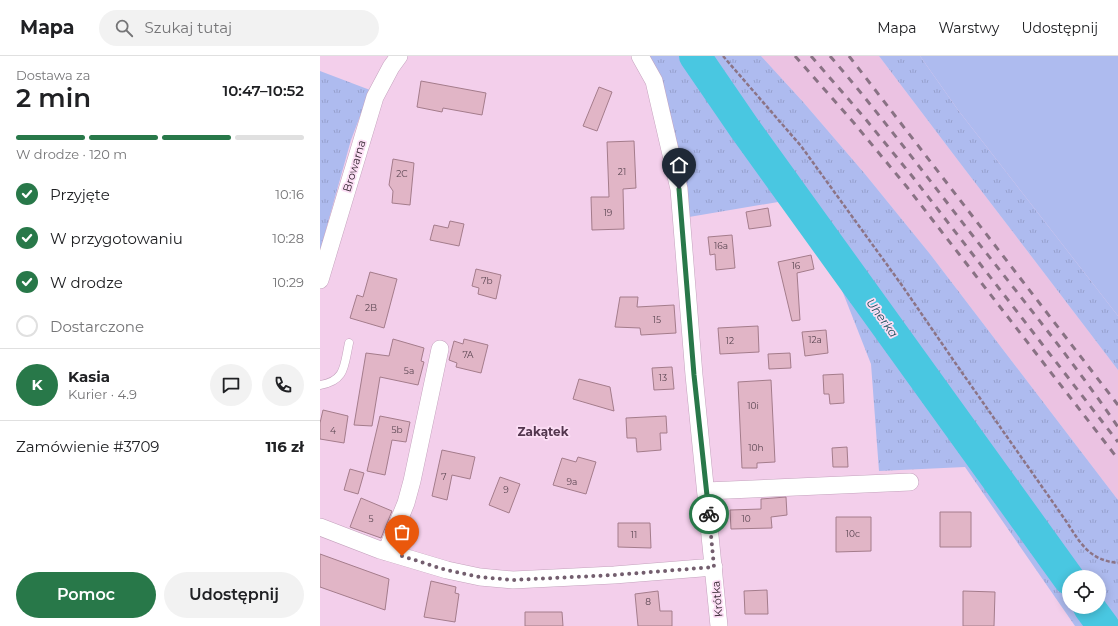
<!DOCTYPE html>
<html lang="pl">
<head>
<meta charset="utf-8">
<style>
	:root { --surface:#fff; --page:#f2f2f2; --text:#202124; --muted:#757577; --line:#e0e0e0; --accent:#287849 }
	body { margin:0; font-family:Montserrat,sans-serif; background:var(--page); color:var(--text); height:100vh; display:flex; flex-direction:column; font-size:15px; white-space:nowrap }
	* { box-sizing:border-box; margin:0 }
	p { font-size:13px; color:var(--muted) }
	.icon { flex:none; width:22px; height:22px; fill:none; stroke:currentColor; stroke-width:2; stroke-linecap:round; stroke-linejoin:round }
	.map { position:relative; flex:1; overflow:hidden }
	.sheet { display:flex; flex-direction:column; background:var(--surface); width:320px }
	.sheet>* { flex:none }
	.controls { position:absolute; left:742px; top:514px; display:grid; gap:8px }
	.controls a { display:grid; place-items:center; width:44px; height:44px; border-radius:50%; background:var(--surface); box-shadow:0 2px 10px #0003; font-size:20px }
	.pin { position:absolute; display:grid; place-items:center; width:34px; height:34px; color:#fff; margin:-41px -17px; border-radius:50% 50% 50% 0; rotate:-45deg; box-shadow:0 0 4px #0007 }
	.pin .icon { rotate:45deg }
	.courier { position:absolute; display:grid; place-items:center; width:40px; height:40px; margin:-20px; border:3px solid #287849; border-radius:50%; background:#fff; color:#222; box-shadow:0 1px 5px #0007 }
	.head em { font-style:normal; font-weight:600 }
	.head div { display:flex; flex-direction:column-reverse }
	.head { display:flex; align-items:center; justify-content:space-between; height:68px; padding:0 16px }
	h1 { font-size:26px; font-weight:600; line-height:30px }
	.bar { display:grid; grid-template-columns:repeat(4,1fr); gap:6px 4px; align-content:center; height:48px; padding:0 16px }
	.bar i { height:5px; border-radius:3px; background:var(--line) }
	.bar .current { background:var(--accent) }
	.bar p { grid-column:span 4 }
	.line { display:flex; align-items:center; gap:10px; padding:0 16px; border-top:1px solid var(--line) }
	.line div { flex:1 }
	.round { display:grid; place-items:center; flex:none; width:42px; height:42px; border-radius:21px; background:var(--page) }
	ol { padding:0 16px; list-style:none }
	li { display:flex; align-items:center; gap:12px; height:44px }
	li p { margin-inline-start:auto }
	li .icon { padding:4px; border-radius:50%; background:var(--accent); color:#fff; stroke-width:4 }
	li:last-child { color:var(--muted) }
	li i { width:22px; height:22px; border:2px solid var(--line); border-radius:50% }
	.action { display:flex; gap:8px; margin-top:auto; padding:8px 16px }
	.action a { flex:1; height:46px; border-radius:24px; background:var(--accent); color:#fff; font-size:16px; font-weight:600; line-height:46px; text-align:center }
	.action a+a { background:var(--page); color:var(--text) }
	header { display:flex; align-items:center; gap:24px; box-sizing:border-box; height:56px; padding:0 20px; background:var(--surface); border-bottom:1px solid var(--line) }
	header strong { font-size:19px }
	nav { display:flex; gap:22px; margin-inline-start:auto; font-size:14px }
	.search { width:280px; height:36px; background:var(--page); display:flex; align-items:center; gap:10px; box-sizing:border-box; padding:0 14px; border-radius:22px; color:var(--muted); font-size:15px }
	main { display:flex; flex:1; min-height:0 }
	.map>svg:first-child { display:block }
	.built { fill:#ebc2e2 }
	.grass { fill:url(#grass-tufts); fill-rule:evenodd }
	.green { fill:#aebbef }
	.lines { fill:none; stroke-linecap:round; stroke-linejoin:round }
	.river { stroke:#49c7e1; stroke-width:32 }
	.building { fill:#e1b5c6; stroke:#a47c8b }
	.lane-casing { stroke:#c4a2bd; stroke-width:9 }
	.street-casing { stroke:#c4a2bd; stroke-width:18 }
	.path { stroke:#8c7486; stroke-width:2.5; stroke-dasharray:4 2; stroke-linecap:butt }
	.lane { stroke:#fff; stroke-width:8 }
	.street { stroke:#fff; stroke-width:17 }
	.rail { stroke:#897284; stroke-width:3; stroke-dasharray:7 7; stroke-linecap:butt }
	.done { stroke:#735e6e; stroke-width:4; stroke-dasharray:0 7.2 }
	.route { stroke:#287849; stroke-width:5 }
	.labels { text-anchor:middle; stroke-width:3.5; stroke-linejoin:round; paint-order:stroke }
	.number-label { font-size:9px; fill:#5b4652 }
	.street-label { font-size:11px; fill:#2e212b; stroke:#fcdef5 }
	.water-label { font-size:12px; font-style:italic; fill:#1b505b; stroke:#fcdef5 }
	.neighbourhood-label { font-size:12px; font-weight:bold; fill:#53364e; stroke:#fcdef5 }
</style>
</head>
<body>
<header>
<strong>Mapa</strong>
<div class="search"><svg class="icon" aria-label="search" viewBox="0 0 24 24"><circle cx="10" cy="10" r="6"/><path d="M15 15l6 6"/></svg>Szukaj tutaj</div>
<nav><a>Mapa</a><a>Warstwy</a><a>Udostępnij</a></nav>
</header>
<main>
<section class="sheet">
<div class="head"><div><h1>2 min</h1><p>Dostawa za</p></div><em>10:47–10:52</em></div>
<div class="bar"><i class="current"></i><i class="current"></i><i class="current"></i><i></i><p>W drodze · 120 m</p></div>
<ol>
<li><svg class="icon" aria-label="check" viewBox="0 0 24 24"><path d="M5 12l5 5 9-10"/></svg>Przyjęte<p>10:16</p></li>
<li><svg class="icon" aria-label="check" viewBox="0 0 24 24"><path d="M5 12l5 5 9-10"/></svg>W przygotowaniu<p>10:28</p></li>
<li><svg class="icon" aria-label="check" viewBox="0 0 24 24"><path d="M5 12l5 5 9-10"/></svg>W drodze<p>10:29</p></li>
<li><i></i>Dostarczone</li>
</ol>
<div class="line" style="height:72px"><b class="round" style="background:var(--accent);color:#fff">K</b><div><b>Kasia</b><p>Kurier · 4.9</p></div><a class="round"><svg class="icon" aria-label="chat" viewBox="0 0 24 24"><path d="M4 5h16v11H9l-5 4z"/></svg></a><a class="round"><svg class="icon" aria-label="phone" viewBox="0 0 24 24"><path d="M5 4h4l2 5-3 2q2 4 5 5l2-3 5 2v4C11 20 4 13 5 4z"/></svg></a></div>
<div class="line" style="height:52px"><div>Zamówienie #3709</div><b>116 zł</b></div>
<div class="action"><a>Pomoc</a><a>Udostępnij</a></div>
</section>
<div class="map">
<svg width="798" height="570" viewBox="0 0 798 570">
	<defs>
		<pattern id="grass-tufts" width="24" height="20" patternUnits="userSpaceOnUse"><rect width="24" height="20" fill="#aebbef"/><path d="M3 7l-1-3M5 7V3M7 7l1-3M15 17l-1-3M17 17v-4M19 17l1-3" fill="none" stroke="#96a0cd"/></pattern>
	</defs>
	<rect width="100%" height="100%" fill="#f3cfeb"/>
	<path class="built" d="M441,0H559L640,107L702,188L798,314V444L610,198L545,118L484,47Z"/>
	<path class="grass" d="M328,0H441L484,47L545,118L610,198L798,444V570H755L645,411L559,415L551,308L516,219L464,145L369,161ZM749,521H779V551H749Z
		M559,0H600L638,54L798,260V314L702,188L640,107Z
		M0,15L50,34L31,84L0,195Z"/>
	<path class="green" d="M600,0H798V260L638,54Z"/>
	<g class="lines">
		<path class="river" d="M375,0L425,73L749,523
			M769,551L783,570"/>
	</g>
	<path class="building" d="M101,25L166,37L162,59L123,52L122,56L97,51Z
		M279,31L292,36L277,75L263,70Z
		M314,85L316,132L303,133L304,173L272,174L271,141H289L287,86Z
		M73,103L94,107L90,149L72,147L73,135L69,129Z
		M448,152L451,170L429,173L426,156Z
		M130,165L144,168L139,190L110,184L114,169L128,172Z
		M412,179L415,212L396,214L395,198L390,199L388,181Z
		M491,199L494,213L477,217L480,264L472,265L458,206Z
		M156,213L181,219L176,243L158,238L159,232L152,230Z
		M50,216L77,223L64,272L30,262L37,239L43,241Z
		M300,241H318L317,251L354,249L356,277L321,279L320,272L295,271Z
		M438,270L439,296L400,298L398,272Z
		M506,274L508,297L485,300L482,276Z
		M73,283L104,292L101,305L104,306L98,329L60,321L52,370L34,369L46,297L69,300Z
		M144,283L168,289L161,317L136,311L137,307L129,304L134,285L143,288Z
		M470,297L471,312L449,313L448,298Z
		M352,311L354,333L334,334L332,312Z
		M523,318L524,347L510,348L509,338H504L503,319Z
		M259,323L290,331L294,355L253,343Z
		M451,324L455,406L437,407V412H422L418,326Z
		M3,354L28,360L24,387L0,383V367Z
		M60,360L90,366L86,386L72,384L65,419L47,415Z
		M346,360L347,377H340L341,394L317,396L316,382H307L306,362Z
		M527,391L528,411H513L512,392Z
		M122,394L155,401L150,423L132,419L127,444L112,440Z
		M258,401L276,406L266,438L233,429L242,402L256,406Z
		M30,413L44,417L38,438L24,434Z
		M180,421L200,428L189,457L169,449Z
		M466,441L467,459L451,461L452,472L411,473L410,454L441,453V443Z
		M41,442L72,455L61,482L30,471Z
		M620,456H651V491H620Z
		M516,461H551V495L516,496Z
		M298,467H330L331,492L298,491Z
		M0,498L69,523L65,554L0,531Z
		M111,525L136,531L135,537L139,538L135,566L104,561Z
		M447,534L448,558H425L424,535Z
		M338,535L340,555H352V570H318L315,538Z
		M643,535L675,536L674,570H643Z
		M205,556H242L243,570H205Z"/>
	<g class="lines">
		<g class="lane-casing">
			<path id="lane" d="M0,329C26,325 24,309 29,287"/>
		</g>
		<g class="street-casing">
			<path id="street" d="M320,0L334,25L359,133L374,319L399,570
				M0,224L55,41L71,11L79,0
				M386,435L590,426
				M0,471L60,494L127,514L160,521L193,524L294,519L394,511
				M66,496L86,447L92,425L120,293"/>
		</g>
		<path class="path" d="M403,0L481,90L581,228L636,308L746,465C761,488 769,504 798,507"/>
		<use href="#lane" class="lane"/>
		<use href="#street" class="street"/>
		<path class="rail" d="M475,0L534,67L587,131L798,403
			M491,0L543,60L592,120L798,386
			M510,0C560,58 606,120 653,180C702,243 753,305 798,371
			M529,0L798,349"/>
	</g>
	<g class="lines">
		<path class="done" d="M82,500L126,514L160,521L193,524L294,519L394,511L389,458"/>
		<path class="route" d="M359,133L374,319L389,458"/>
	</g>
	<g class="labels">
		<g class="number-label">
			<text x="302" y="119">21</text>
			<text x="82" y="121">2C</text>
			<text x="288" y="160">19</text>
			<text x="401" y="193">16a</text>
			<text x="476" y="213">16</text>
			<text x="167" y="228">7b</text>
			<text x="51" y="255">2B</text>
			<text x="337" y="267">15</text>
			<text x="495" y="287">12a</text>
			<text x="410" y="288">12</text>
			<text x="148" y="302">7A</text>
			<text x="89" y="318">5a</text>
			<text x="343" y="325">13</text>
			<text x="433" y="353">10i</text>
			<text x="77" y="377">5b</text>
			<text x="13" y="378">4</text>
			<text x="436" y="395">10h</text>
			<text x="124" y="424">7</text>
			<text x="252" y="429">9a</text>
			<text x="186" y="437">9</text>
			<text x="51" y="466">5</text>
			<text x="426" y="466">10</text>
			<text x="533" y="481">10c</text>
			<text x="314" y="482">11</text>
			<text x="328" y="549">8</text>
		</g>
		<g class="street-label">
			<text transform="translate(34 110) rotate(-73)" y="4">Browarna</text>
			<text transform="translate(397 543) rotate(-95)" y="4">Krótka</text>
		</g>
		<g class="water-label">
			<text transform="translate(562 262) rotate(54)" y="4">Uherka</text>
		</g>
		<g class="neighbourhood-label">
			<text x="223" y="380">Zakątek</text>
		</g>
	</g>
</svg>
<div class="controls">
<a><svg class="icon" aria-label="locate" viewBox="0 0 24 24"><circle cx="12" cy="12" r="6"/><path d="M12 2v4M12 18v4M2 12h4M18 12h4"/></svg></a>
</div>
<div class="pin" style="left:82px;top:500px;background:#ea580c"><svg class="icon" aria-label="bag" viewBox="0 0 24 24"><path d="M5 8h14l-1 12H6zM9 8a3 3 0 0 1 6 0"/></svg></div>
<div class="pin" style="left:359px;top:133px;background:#1f2937"><svg class="icon" aria-label="home" viewBox="0 0 24 24"><path d="M3 11l9-7 9 7M6 9v11h12V9"/></svg></div>
<div class="courier" style="left:389px;top:458px"><svg class="icon" aria-label="bike" viewBox="0 0 24 24"><circle cx="6" cy="16" r="4"/><circle cx="18" cy="16" r="4"/><path d="M6 16l4-8h5l3 8M10 8l3 8H6M13 5h3"/></svg></div>
</div>
</main>
</body>
</html>
